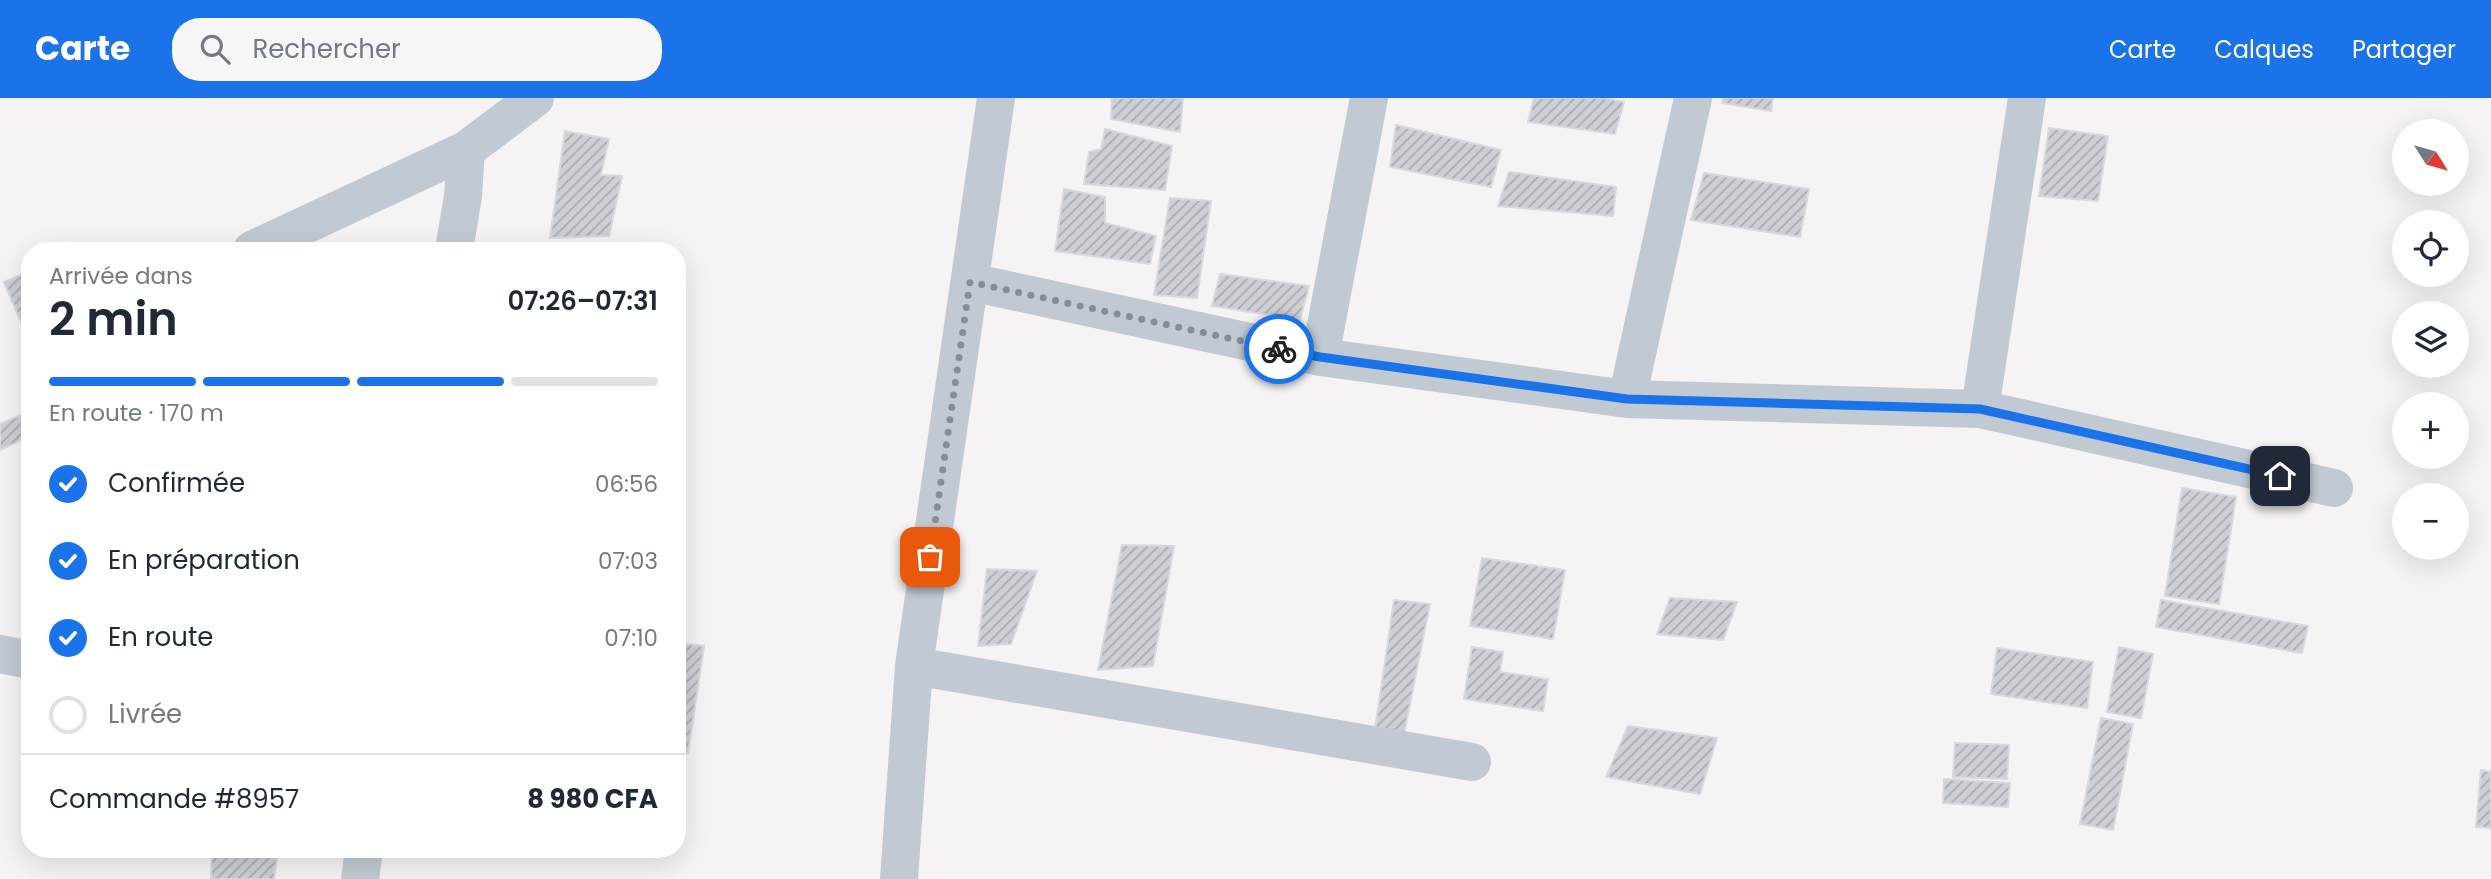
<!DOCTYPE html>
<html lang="fr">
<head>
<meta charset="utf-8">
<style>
	:root { --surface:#fff; --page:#f6f6f7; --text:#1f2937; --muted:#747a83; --line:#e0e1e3; --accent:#1a73e8 }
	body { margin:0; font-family:Poppins,sans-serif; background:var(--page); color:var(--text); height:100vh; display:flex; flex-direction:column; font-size:26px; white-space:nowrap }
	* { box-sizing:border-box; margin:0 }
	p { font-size:23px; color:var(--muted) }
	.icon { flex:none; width:38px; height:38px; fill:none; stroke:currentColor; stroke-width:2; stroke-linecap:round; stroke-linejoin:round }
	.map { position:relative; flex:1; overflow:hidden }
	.panel { position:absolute; left:21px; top:144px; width:665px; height:616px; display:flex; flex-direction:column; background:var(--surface); border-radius:28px; box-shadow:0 7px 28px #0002 }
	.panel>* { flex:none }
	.needle { width:46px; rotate:127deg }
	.tools { position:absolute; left:2392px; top:21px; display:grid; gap:14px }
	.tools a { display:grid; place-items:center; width:77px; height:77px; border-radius:50%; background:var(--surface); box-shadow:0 7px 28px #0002; font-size:35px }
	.pin { position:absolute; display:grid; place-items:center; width:60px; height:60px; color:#fff; margin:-30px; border-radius:14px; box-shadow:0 4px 10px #0006 }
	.courier { position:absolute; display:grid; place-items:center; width:70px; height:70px; margin:-35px; border:5px solid #1a73e8; border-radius:50%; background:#fff; color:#222; box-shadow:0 2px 9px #0007 }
	.summary em { font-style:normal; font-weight:600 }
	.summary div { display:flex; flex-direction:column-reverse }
	.summary { display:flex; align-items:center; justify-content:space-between; height:119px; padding:0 28px }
	h1 { font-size:46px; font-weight:600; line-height:52px }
	.bar { display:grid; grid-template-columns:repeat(4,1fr); gap:10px 7px; align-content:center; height:84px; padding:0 28px }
	.bar i { height:9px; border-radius:5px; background:var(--line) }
	.bar .on { background:var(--accent) }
	.bar p { grid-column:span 4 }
	.line { display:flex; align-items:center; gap:18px; padding:0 28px; border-top:2px solid var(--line) }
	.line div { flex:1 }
	ol { padding:0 28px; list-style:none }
	li { display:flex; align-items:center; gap:21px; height:77px }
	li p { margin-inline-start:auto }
	li .icon { padding:7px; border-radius:50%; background:var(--accent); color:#fff; stroke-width:4 }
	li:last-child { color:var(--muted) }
	li i { width:38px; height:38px; border:4px solid var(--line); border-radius:50% }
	header { display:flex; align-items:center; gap:42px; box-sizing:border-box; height:98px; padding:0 35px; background:var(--accent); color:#fff }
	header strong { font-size:33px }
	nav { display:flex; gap:38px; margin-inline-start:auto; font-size:24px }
	.search { width:490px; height:63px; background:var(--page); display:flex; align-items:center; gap:18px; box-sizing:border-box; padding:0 24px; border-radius:28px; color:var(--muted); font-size:26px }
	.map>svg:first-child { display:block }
	.building { fill:url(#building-hatch); stroke:#d7d9de; stroke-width:2 }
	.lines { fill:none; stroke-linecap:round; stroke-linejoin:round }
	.street { stroke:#c1cad2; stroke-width:38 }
	.done { stroke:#868d94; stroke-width:7; stroke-dasharray:0 12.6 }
	.route { stroke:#1a73e8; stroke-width:9 }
</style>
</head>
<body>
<header>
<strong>Carte</strong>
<div class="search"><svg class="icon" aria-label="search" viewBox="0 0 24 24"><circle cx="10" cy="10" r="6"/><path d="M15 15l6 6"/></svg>Rechercher</div>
<nav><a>Carte</a><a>Calques</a><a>Partager</a></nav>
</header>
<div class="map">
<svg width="2491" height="781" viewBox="0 0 2491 781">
	<defs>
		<pattern id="building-hatch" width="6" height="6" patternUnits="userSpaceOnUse" patternTransform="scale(1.75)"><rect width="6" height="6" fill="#cdcfd5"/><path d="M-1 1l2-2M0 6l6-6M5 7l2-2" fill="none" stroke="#a8abb0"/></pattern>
	</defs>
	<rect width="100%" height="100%" fill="#f5f3f3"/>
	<path class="building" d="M1112,0H1183L1180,34L1111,21Z
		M1534,0H1602L1624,4L1615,36L1528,24Z
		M1723,0H1773L1771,13L1722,5Z
		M1396,27L1501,52L1491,89L1390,69Z
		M2049,30L2108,38L2098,103L2039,98Z
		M1105,31L1172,48L1165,92L1084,86L1089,54L1101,51Z
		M565,33L609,41L601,77L622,78L609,138L550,140Z
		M1509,74L1616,89L1613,118L1498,108Z
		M1704,75L1809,91L1800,139L1691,122Z
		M1064,91L1105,99V125L1156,138L1150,166L1055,153Z
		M1170,100L1211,103L1197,200L1154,197Z
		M30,173V221L21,224L4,184Z
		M1220,176L1309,188L1300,222L1212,208Z
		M30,313V338L0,352V326Z
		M2182,390L2236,399L2219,506L2165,498Z
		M1122,447L1174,448L1153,568L1098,572Z
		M1482,460L1565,472L1553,541L1470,528Z
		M987,471L1037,473L1011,546L978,548Z
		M1670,500L1737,504L1723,542L1657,536Z
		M1394,502L1430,506L1404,636L1375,631Z
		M2161,502L2308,528L2302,555L2156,529Z
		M677,545L704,548L688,655H677Z
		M1472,549L1503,554L1500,574L1548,581L1543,613L1464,601Z
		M2119,549L2153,556L2141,620L2107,614Z
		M1997,550L2093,564L2087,610L1991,596Z
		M2101,620L2133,626L2113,732L2080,726Z
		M1628,628L1717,640L1700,696L1606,679Z
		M1955,645L2009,647L2007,681L1953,679Z
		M2481,672L2491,674V730L2476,729Z
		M1944,681L2010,685L2008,709L1943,705Z
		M212,751H262L278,754L274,781H211Z"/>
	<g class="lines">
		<path class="street" d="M252,152L466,52L535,0
			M454,152L463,98L466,52
			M970,184L1320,259L1627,301L1980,311L2027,0
			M1320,259L1369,0
			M1627,301L1693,0
			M1980,311L2334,390
			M0,556L30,562
			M914,568L1472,664
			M360,781L364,751
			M899,781L914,568L996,0"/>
	</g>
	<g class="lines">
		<path class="done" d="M930,459L970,184L1279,251"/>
		<path class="route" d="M1279,251L1320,259L1627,301L1980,311L2280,378"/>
	</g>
</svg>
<div class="tools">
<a><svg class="needle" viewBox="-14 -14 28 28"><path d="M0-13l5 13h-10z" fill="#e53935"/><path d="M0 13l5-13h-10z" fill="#747a83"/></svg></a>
<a><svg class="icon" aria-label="locate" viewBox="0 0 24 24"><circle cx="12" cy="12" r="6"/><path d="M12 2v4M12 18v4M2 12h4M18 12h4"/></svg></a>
<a><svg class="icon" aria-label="layers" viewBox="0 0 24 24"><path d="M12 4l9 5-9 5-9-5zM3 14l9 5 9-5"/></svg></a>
<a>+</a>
<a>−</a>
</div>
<div class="pin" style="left:930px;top:459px;background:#ea580c"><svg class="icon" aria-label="bag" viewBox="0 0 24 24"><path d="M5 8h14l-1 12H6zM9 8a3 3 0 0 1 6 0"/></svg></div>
<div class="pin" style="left:2280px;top:378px;background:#1f2937"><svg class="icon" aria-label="home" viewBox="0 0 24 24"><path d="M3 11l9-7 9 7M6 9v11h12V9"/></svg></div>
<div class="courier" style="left:1279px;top:251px"><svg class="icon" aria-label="bike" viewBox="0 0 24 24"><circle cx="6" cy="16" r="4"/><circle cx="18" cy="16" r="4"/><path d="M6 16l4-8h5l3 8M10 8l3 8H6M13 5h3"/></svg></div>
<section class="panel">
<div class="summary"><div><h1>2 min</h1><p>Arrivée dans</p></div><em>07:26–07:31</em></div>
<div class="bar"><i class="on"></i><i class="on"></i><i class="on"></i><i></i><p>En route · 170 m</p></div>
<ol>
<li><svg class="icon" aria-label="check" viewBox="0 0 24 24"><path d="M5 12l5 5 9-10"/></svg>Confirmée<p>06:56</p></li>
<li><svg class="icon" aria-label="check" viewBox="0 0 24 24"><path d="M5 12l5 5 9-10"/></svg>En préparation<p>07:03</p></li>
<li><svg class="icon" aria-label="check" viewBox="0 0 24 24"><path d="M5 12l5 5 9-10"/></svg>En route<p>07:10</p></li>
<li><i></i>Livrée</li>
</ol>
<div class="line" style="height:91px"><div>Commande #8957</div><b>8 980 CFA</b></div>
</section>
</div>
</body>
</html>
